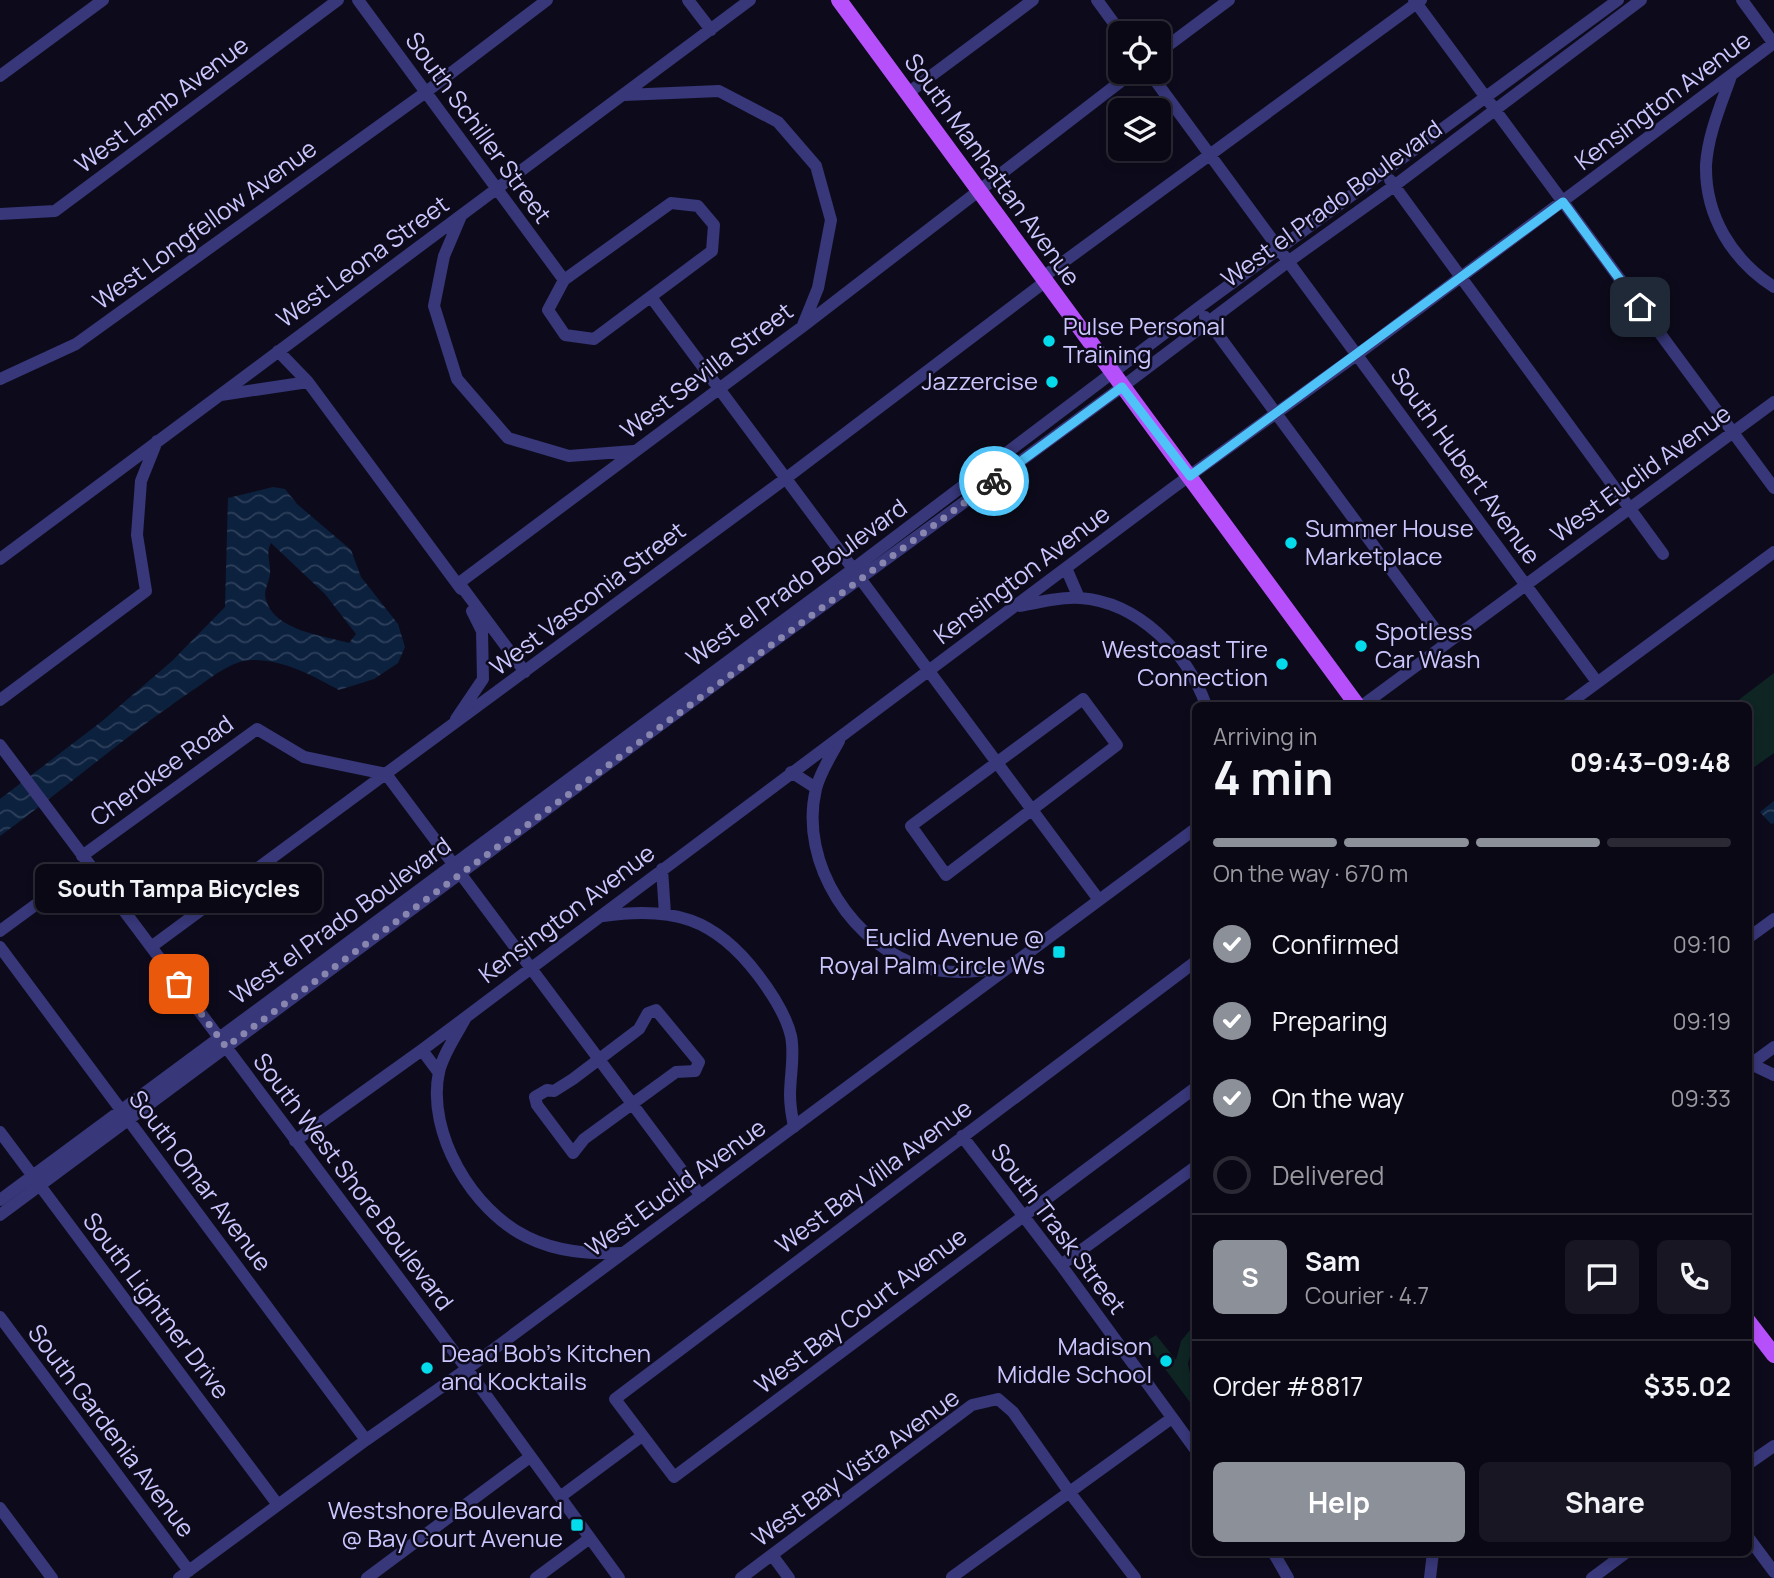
<!DOCTYPE html>
<html lang="en">
<head>
<meta charset="utf-8">
<style>
	:root { --surface:#0a0814; --page:#181622; --text:#f1f3f6; --muted:#999aa0; --line:#2a2934; --accent:#8c9099 }
	body { margin:0; font-family:Manrope,sans-serif; background:var(--page); color:var(--text); height:100vh; display:flex; flex-direction:column; font-size:26px; white-space:nowrap }
	* { box-sizing:border-box; margin:0 }
	p { font-size:23px; color:var(--muted) }
	.icon { flex:none; width:38px; height:38px; fill:none; stroke:currentColor; stroke-width:2; stroke-linecap:round; stroke-linejoin:round }
	.map { position:relative; flex:1; overflow:hidden }
	.sheet { position:absolute; left:1192px; top:702px; width:560px; height:854px; display:flex; flex-direction:column; background:var(--surface); border-radius:10px; box-shadow:0 4px 10px #0003,0 0 0 2px var(--line) }
	.sheet>* { flex:none }
	.tools { position:absolute; left:1108px; top:21px; display:grid; gap:14px }
	.tools a { display:grid; place-items:center; width:63px; height:63px; border-radius:10px; background:var(--surface); box-shadow:0 4px 10px #0003,0 0 0 2px var(--line); font-size:35px }
	.pin { position:absolute; display:grid; place-items:center; width:60px; height:60px; color:#fff; margin:-30px; border-radius:14px; box-shadow:0 4px 10px #0006 }
	.courier { position:absolute; display:grid; place-items:center; width:70px; height:70px; margin:-35px; border:5px solid #4fc3f7; border-radius:50%; background:#fff; color:#222; box-shadow:0 2px 9px #0007 }
	.bubble { position:absolute; height:49px; border-radius:10px; background:var(--surface); box-shadow:0 4px 10px #0003,0 0 0 2px var(--line); font-size:23px; font-weight:700; line-height:49px; text-align:center }
	.headline em { font-style:normal; font-weight:700 }
	.headline div { display:flex; flex-direction:column-reverse }
	.headline { display:flex; align-items:center; justify-content:space-between; height:119px; padding:0 21px }
	h1 { font-size:46px; font-weight:700; line-height:52px }
	.bar { display:grid; grid-template-columns:repeat(4,1fr); gap:10px 7px; align-content:center; height:84px; padding:0 21px }
	.bar i { height:9px; border-radius:5px; background:var(--line) }
	.bar .selected { background:var(--accent) }
	.bar p { grid-column:span 4 }
	.line { display:flex; align-items:center; gap:18px; padding:0 21px; border-top:2px solid var(--line) }
	.line div { flex:1 }
	.round { display:grid; place-items:center; flex:none; width:74px; height:74px; border-radius:10px; background:var(--page) }
	ol { padding:0 21px; list-style:none }
	li { display:flex; align-items:center; gap:21px; height:77px }
	li p { margin-inline-start:auto }
	li .icon { padding:7px; border-radius:50%; background:var(--accent); color:#fff; stroke-width:4 }
	li:last-child { color:var(--muted) }
	li i { width:38px; height:38px; border:4px solid var(--line); border-radius:50% }
	.action { display:flex; gap:14px; margin-top:auto; padding:14px 21px }
	.action a { flex:1; height:80px; border-radius:10px; background:var(--accent); color:#fff; font-size:28px; font-weight:700; line-height:80px; text-align:center }
	.action a+a { background:var(--page); color:var(--text) }
	.map>svg:first-child { display:block }
	.pitch { fill:#0e2523 }
	.water { fill:url(#water-waves); fill-rule:evenodd }
	.lines { fill:none; stroke-linecap:round; stroke-linejoin:round }
	.minor { stroke:#373779; stroke-width:12 }
	.major { stroke:#b650fb; stroke-width:16 }
	.done { stroke:#8885af; stroke-width:7; stroke-dasharray:0 12.6 }
	.route { stroke:#4fc3f7; stroke-width:9 }
	.poi-dot { fill:#05dceb; stroke:#0d0b1b; stroke-width:2.5 }
	.labels { text-anchor:middle; stroke-width:5; stroke-linejoin:round; paint-order:stroke }
	.street-label { font-size:24px; fill:#cbc7fe; stroke:#0d0b1b }
	.poi-label { font-size:24px; fill:#cbc7fe; stroke:#0d0b1b; text-anchor:end }
</style>
</head>
<body>
<div class="map">
<svg width="1774" height="1578" viewBox="0 0 1774 1578">
	<defs>
		<pattern id="water-waves" width="16" height="10" patternUnits="userSpaceOnUse" patternTransform="scale(1.75)"><rect width="16" height="10" fill="#0c213e"/><path d="M0 5q4-4 8 0t8 0" fill="none" stroke="#2e405b"/></pattern>
	</defs>
	<rect width="100%" height="100%" fill="#0d0b1b"/>
	<path class="pitch" d="M1774,673V753L1753,768L1748,761V705H1732Z
		M1195,1324V1342L1188,1363L1191,1379L1195,1388V1409L1145,1342L1156,1335L1176,1360L1181,1341Z"/>
	<path class="water" d="M273,487L285,489L297,504L351,550L361,577L398,624L405,647L398,663L374,679L339,690C313,676 285,660 254,660C232,659 210,679 193,690C126,735 65,789 0,836V799L101,722L172,661L225,607L228,498ZM271,543L325,594L356,634L349,643C322,635 275,631 266,600C263,592 269,582 270,574C271,562 265,554 271,543Z
		M1774,801V823L1771,824L1760,812Z"/>
	<g class="lines">
		<path class="minor" d="M358,0L564,280
			M688,0L711,30
			M1097,0L1121,33
			M1414,0L1774,488
			M1742,0L1774,44
			M1158,53L1229,0
			M1149,72L1597,682
			M0,76L103,0
			M1731,76C1721,105 1708,134 1706,165C1705,216 1732,260 1774,287
			M908,93L1033,0
			M624,95L719,91L778,122L816,166L831,220L818,288L803,325
			M1390,180L1663,554
			M671,203L698,206L714,225L712,251L594,339L565,335L548,310L564,280Z
			M0,214L55,211L338,0
			M461,216L444,256L434,306L457,379L508,438L569,456L634,451
			M1043,277L1421,0
			M651,297L1099,900
			M1205,317L1446,644
			M278,351L308,382
			M0,379L76,344L426,92L547,0
			M221,395L308,382L461,589
			M0,559L750,0
			M1066,568L1079,598
			M1020,606C1039,602 1060,597 1080,598C1138,602 1187,652 1206,705
			M525,672L459,583L802,327L1133,72
			M1083,699L1117,745L946,875L911,826Z
			M0,700L146,591L137,535L141,481L157,441
			M1363,705L1774,402
			M1567,705L1774,552
			M456,719L483,679L482,631L472,611
			M839,741C831,756 820,772 816,789C798,863 854,948 926,968C952,975 980,971 1006,968
			M0,745L467,1369L619,1578
			M791,772L816,788
			M82,856L257,729L304,757L386,774L701,1196
			M662,869L665,914
			M603,916C673,906 715,918 758,975C771,992 786,1015 791,1036C795,1056 790,1075 790,1095C790,1106 792,1117 794,1127
			M0,931L90,865
			M1748,938L1774,919
			M0,947L366,1440
			M151,947L785,479L1046,281
			M1195,962L615,1399L674,1477L1195,1088
			M656,1010L699,1062L695,1071L676,1072L584,1139L573,1153L537,1105L535,1097L547,1090L554,1091L573,1079L639,1029L648,1013Z
			M465,1019C456,1036 443,1054 439,1072C426,1133 473,1211 527,1237C557,1252 589,1254 621,1253
			M422,1050L439,1073
			M1748,1061L1751,1064L1774,1075
			M1748,1066L1774,1047
			M0,1132L278,1505
			M962,1136L1061,1265L1195,1449
			M295,1141L422,1050L1174,487L1358,354L1774,43
			M0,1200L853,569L1198,308L1618,0
			M0,1215L729,674L1122,387L1289,261L1394,186L1641,0
			M1061,1265L1195,1167
			M0,1317L189,1571
			M1748,1464L1774,1446
			M560,1497L642,1436
			M0,1508L52,1578
			M1748,1537L1774,1572
			M1273,1552L1288,1578
			M772,1555L789,1578
			M952,1577L1172,1418
			M179,1578L366,1440L467,1369L1195,829
			M367,1578L530,1457
			M536,1578L590,1538
			M741,1578L972,1405L998,1399L1013,1412L1070,1493L1135,1578
			M1430,1578L1433,1552
			M1592,1578L1627,1552"/>
		<path class="major" d="M839,0L1357,705
			M1748,1321L1774,1355"/>
	</g>
	<g class="lines">
		<path class="done" d="M179,984L226,1047L994,481"/>
		<path class="route" d="M994,481L1122,387L1190,476L1563,202L1640,307"/>
	</g>
	<g class="poi-dot">
		<circle cx="1049" cy="341" r="7"/>
		<circle cx="1052" cy="382" r="7"/>
		<circle cx="1291" cy="543" r="7"/>
		<circle cx="1361" cy="646" r="7"/>
		<circle cx="1282" cy="664" r="7"/>
		<rect x="1052" y="945" width="14" height="14" rx="3.5"/>
		<circle cx="1166" cy="1361" r="7"/>
		<circle cx="427" cy="1368" r="7"/>
		<rect x="570" y="1518" width="14" height="14" rx="3.5"/>
	</g>
	<g class="labels">
		<g class="street-label">
			<text transform="translate(1663 101) rotate(-37)" y="8">Kensington Avenue</text>
			<text transform="translate(162 105) rotate(-37)" y="8">West Lamb Avenue</text>
			<text transform="translate(478 128) rotate(54)" y="8">South Schiller Street</text>
			<text transform="translate(992 170) rotate(54)" y="8">South Manhattan Avenue</text>
			<text transform="translate(1332 204) rotate(-36)" y="8">West el Prado Boulevard</text>
			<text transform="translate(205 225) rotate(-36)" y="8">West Longfellow Avenue</text>
			<text transform="translate(363 262) rotate(-36)" y="8">West Leona Street</text>
			<text transform="translate(707 371) rotate(-37)" y="8">West Sevilla Street</text>
			<text transform="translate(1465 466) rotate(54)" y="8">South Hubert Avenue</text>
			<text transform="translate(1641 474) rotate(-36)" y="8">West Euclid Avenue</text>
			<text transform="translate(1022 575) rotate(-37)" y="8">Kensington Avenue</text>
			<text transform="translate(797 583) rotate(-36)" y="8">West el Prado Boulevard</text>
			<text transform="translate(588 599) rotate(-37)" y="8">West Vasconia Street</text>
			<text transform="translate(162 771) rotate(-36)" y="8">Cherokee Road</text>
			<text transform="translate(567 914) rotate(-37)" y="8">Kensington Avenue</text>
			<text transform="translate(341 921) rotate(-36)" y="8">West el Prado Boulevard</text>
			<text transform="translate(874 1177) rotate(-37)" y="8">West Bay Villa Avenue</text>
			<text transform="translate(200 1181) rotate(53)" y="8">South Omar Avenue</text>
			<text transform="translate(353 1182) rotate(53)" y="8">South West Shore Boulevard</text>
			<text transform="translate(676 1188) rotate(-36)" y="8">West Euclid Avenue</text>
			<text transform="translate(1058 1229) rotate(53)" y="8">South Trask Street</text>
			<text transform="translate(156 1306) rotate(53)" y="8">South Lightner Drive</text>
			<text transform="translate(861 1311) rotate(-37)" y="8">West Bay Court Avenue</text>
			<text transform="translate(111 1431) rotate(53)" y="8">South Gardenia Avenue</text>
			<text transform="translate(856 1468) rotate(-36)" y="8">West Bay Vista Avenue</text>
		</g>
		<g class="poi-label">
			<text x="1063" y="335" text-anchor="start">Pulse Personal<tspan x="1063" dy="28">Training</tspan></text>
			<text x="1038" y="390">Jazzercise</text>
			<text x="1305" y="537" text-anchor="start">Summer House<tspan x="1305" dy="28">Marketplace</tspan></text>
			<text x="1375" y="640" text-anchor="start">Spotless<tspan x="1375" dy="28">Car Wash</tspan></text>
			<text x="1268" y="658">Westcoast Tire<tspan x="1268" dy="28">Connection</tspan></text>
			<text x="1045" y="946">Euclid Avenue @<tspan x="1045" dy="28">Royal Palm Circle Ws</tspan></text>
			<text x="1152" y="1355">Madison<tspan x="1152" dy="28">Middle School</tspan></text>
			<text x="441" y="1362" text-anchor="start">Dead Bob's Kitchen<tspan x="441" dy="28">and Kocktails</tspan></text>
			<text x="563" y="1519">Westshore Boulevard<tspan x="563" dy="28">@ Bay Court Avenue</tspan></text>
		</g>
	</g>
</svg>
<div class="tools">
<a><svg class="icon" aria-label="locate" viewBox="0 0 24 24"><circle cx="12" cy="12" r="6"/><path d="M12 2v4M12 18v4M2 12h4M18 12h4"/></svg></a>
<a><svg class="icon" aria-label="layers" viewBox="0 0 24 24"><path d="M12 4l9 5-9 5-9-5zM3 14l9 5 9-5"/></svg></a>
</div>
<div class="pin" style="left:179px;top:984px;background:#ea580c"><svg class="icon" aria-label="bag" viewBox="0 0 24 24"><path d="M5 8h14l-1 12H6zM9 8a3 3 0 0 1 6 0"/></svg></div>
<div class="pin" style="left:1640px;top:307px;background:#1f2937"><svg class="icon" aria-label="home" viewBox="0 0 24 24"><path d="M3 11l9-7 9 7M6 9v11h12V9"/></svg></div>
<div class="courier" style="left:994px;top:481px"><svg class="icon" aria-label="bike" viewBox="0 0 24 24"><circle cx="6" cy="16" r="4"/><circle cx="18" cy="16" r="4"/><path d="M6 16l4-8h5l3 8M10 8l3 8H6M13 5h3"/></svg></div>
<div class="bubble" style="left:35px;top:864px;width:287px">South Tampa Bicycles</div>
<section class="sheet">
<div class="headline"><div><h1>4 min</h1><p>Arriving in</p></div><em>09:43–09:48</em></div>
<div class="bar"><i class="selected"></i><i class="selected"></i><i class="selected"></i><i></i><p>On the way · 670 m</p></div>
<ol>
<li><svg class="icon" aria-label="check" viewBox="0 0 24 24"><path d="M5 12l5 5 9-10"/></svg>Confirmed<p>09:10</p></li>
<li><svg class="icon" aria-label="check" viewBox="0 0 24 24"><path d="M5 12l5 5 9-10"/></svg>Preparing<p>09:19</p></li>
<li><svg class="icon" aria-label="check" viewBox="0 0 24 24"><path d="M5 12l5 5 9-10"/></svg>On the way<p>09:33</p></li>
<li><i></i>Delivered</li>
</ol>
<div class="line" style="height:126px"><b class="round" style="background:var(--accent);color:#fff">S</b><div><b>Sam</b><p>Courier · 4.7</p></div><a class="round"><svg class="icon" aria-label="chat" viewBox="0 0 24 24"><path d="M4 5h16v11H9l-5 4z"/></svg></a><a class="round"><svg class="icon" aria-label="phone" viewBox="0 0 24 24"><path d="M5 4h4l2 5-3 2q2 4 5 5l2-3 5 2v4C11 20 4 13 5 4z"/></svg></a></div>
<div class="line" style="height:91px"><div>Order #8817</div><b>$35.02</b></div>
<div class="action"><a>Help</a><a>Share</a></div>
</section>
</div>
</body>
</html>
